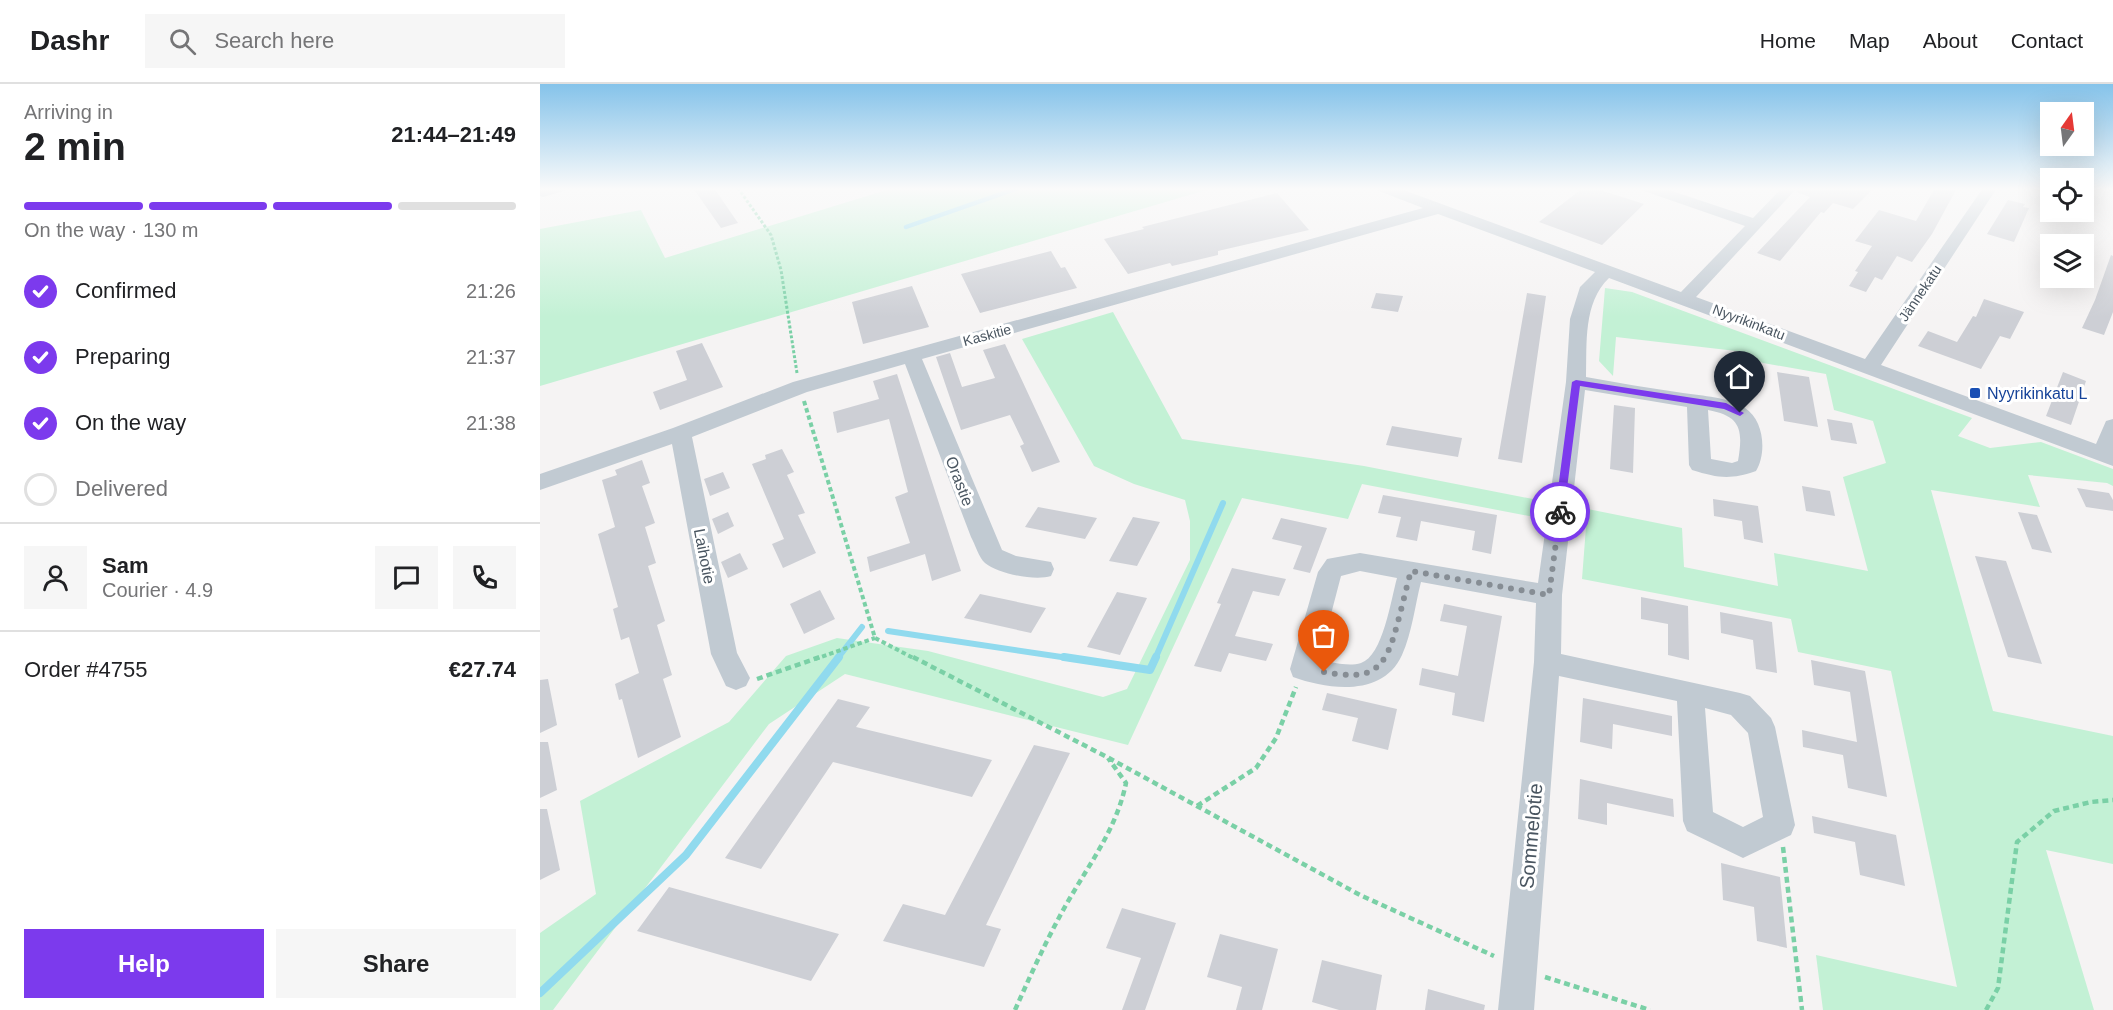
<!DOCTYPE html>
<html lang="en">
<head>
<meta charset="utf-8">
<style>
	:root { --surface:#fff; --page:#f6f6f6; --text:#202124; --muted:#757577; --line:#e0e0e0; --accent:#7c3aed }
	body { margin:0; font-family:Arial,sans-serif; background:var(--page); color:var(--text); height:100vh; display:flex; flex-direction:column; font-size:22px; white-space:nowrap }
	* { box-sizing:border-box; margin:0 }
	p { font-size:20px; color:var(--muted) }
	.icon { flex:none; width:33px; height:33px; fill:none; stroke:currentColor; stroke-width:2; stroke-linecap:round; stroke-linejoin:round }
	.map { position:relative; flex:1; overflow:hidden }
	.panel { display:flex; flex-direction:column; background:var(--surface); width:540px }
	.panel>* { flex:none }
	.needle { width:39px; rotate:14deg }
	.controls { position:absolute; left:1500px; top:18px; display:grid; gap:12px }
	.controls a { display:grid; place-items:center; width:54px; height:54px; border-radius:0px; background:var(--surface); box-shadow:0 6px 24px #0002; font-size:30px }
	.pin { position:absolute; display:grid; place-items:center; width:51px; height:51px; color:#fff; margin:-62px -26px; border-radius:50% 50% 50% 0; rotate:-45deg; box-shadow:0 0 6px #0007 }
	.pin .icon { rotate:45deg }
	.courier { position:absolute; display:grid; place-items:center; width:60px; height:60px; margin:-30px; border:4px solid #7c3aed; border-radius:50%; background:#fff; color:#222; box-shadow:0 2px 8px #0007 }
	.head em { font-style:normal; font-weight:600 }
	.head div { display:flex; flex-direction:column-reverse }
	.head { display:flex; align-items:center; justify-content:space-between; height:102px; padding:0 24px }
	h1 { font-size:39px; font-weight:600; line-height:45px }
	.bar { display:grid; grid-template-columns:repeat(4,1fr); gap:9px 6px; align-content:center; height:72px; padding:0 24px }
	.bar i { height:8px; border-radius:4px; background:var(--line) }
	.bar .selected { background:var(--accent) }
	.bar p { grid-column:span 4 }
	.line { display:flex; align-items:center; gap:15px; padding:0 24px; border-top:2px solid var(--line) }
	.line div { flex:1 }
	.round { display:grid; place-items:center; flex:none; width:63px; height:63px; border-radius:0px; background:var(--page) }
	ol { padding:0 24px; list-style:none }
	li { display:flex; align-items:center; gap:18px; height:66px }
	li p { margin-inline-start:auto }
	li .icon { padding:6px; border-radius:50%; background:var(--accent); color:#fff; stroke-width:4 }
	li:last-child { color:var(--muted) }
	li i { width:33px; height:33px; border:3px solid var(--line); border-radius:50% }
	.cta { display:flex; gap:12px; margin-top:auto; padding:12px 24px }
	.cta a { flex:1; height:69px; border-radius:0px; background:var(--accent); color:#fff; font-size:24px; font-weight:600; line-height:69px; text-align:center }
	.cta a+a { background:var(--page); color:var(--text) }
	header { display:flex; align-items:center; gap:36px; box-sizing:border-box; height:84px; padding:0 30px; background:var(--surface); border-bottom:2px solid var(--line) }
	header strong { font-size:28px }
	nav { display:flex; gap:33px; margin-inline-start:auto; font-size:21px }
	.search { width:420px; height:54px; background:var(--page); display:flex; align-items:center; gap:15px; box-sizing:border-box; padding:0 21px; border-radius:0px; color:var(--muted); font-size:22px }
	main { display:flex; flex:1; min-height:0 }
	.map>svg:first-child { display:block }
	.green { fill:#c3f1d5 }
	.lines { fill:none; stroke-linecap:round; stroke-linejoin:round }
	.stream-far2 { stroke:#90daee; stroke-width:4.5 }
	.stream-far1 { stroke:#90daee; stroke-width:6 }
	.stream { stroke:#90daee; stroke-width:8 }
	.building { fill:#cdcfd5 }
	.path-far2 { stroke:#7ad0a6; stroke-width:3; stroke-dasharray:3 2; stroke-linecap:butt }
	.path-far1 { stroke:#7ad0a6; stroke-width:4; stroke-dasharray:4.5 3; stroke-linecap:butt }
	.path { stroke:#7ad0a6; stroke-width:4.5; stroke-dasharray:6 4; stroke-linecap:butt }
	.minor { fill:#c1cad2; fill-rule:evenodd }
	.route { fill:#7c3aed }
	.done { stroke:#868d94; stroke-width:6; stroke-dasharray:0 10.8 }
	.transit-dot { fill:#1a4fb4; stroke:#fff; stroke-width:2 }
	.labels { text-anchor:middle; stroke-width:6; stroke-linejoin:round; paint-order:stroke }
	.far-street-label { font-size:14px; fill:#4a5661; stroke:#fff }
	.transit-label { font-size:16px; fill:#164399; stroke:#fff; text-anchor:start }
	.street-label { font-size:16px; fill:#4a5661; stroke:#fff }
	.near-street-label { font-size:20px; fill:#4a5661; stroke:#fff }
</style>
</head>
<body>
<header>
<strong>Dashr</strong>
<div class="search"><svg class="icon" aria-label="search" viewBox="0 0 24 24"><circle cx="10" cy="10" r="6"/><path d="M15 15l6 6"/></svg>Search here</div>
<nav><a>Home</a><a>Map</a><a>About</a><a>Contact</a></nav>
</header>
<main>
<section class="panel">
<div class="head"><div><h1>2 min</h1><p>Arriving in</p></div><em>21:44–21:49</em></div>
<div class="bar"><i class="selected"></i><i class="selected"></i><i class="selected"></i><i></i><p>On the way · 130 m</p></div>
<ol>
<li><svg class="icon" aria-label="check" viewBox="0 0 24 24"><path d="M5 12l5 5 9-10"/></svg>Confirmed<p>21:26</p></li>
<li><svg class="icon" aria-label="check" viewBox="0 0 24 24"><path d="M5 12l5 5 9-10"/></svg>Preparing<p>21:37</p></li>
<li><svg class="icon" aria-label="check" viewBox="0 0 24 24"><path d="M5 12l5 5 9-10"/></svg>On the way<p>21:38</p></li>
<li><i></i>Delivered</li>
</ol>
<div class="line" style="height:108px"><a class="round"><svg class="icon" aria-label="person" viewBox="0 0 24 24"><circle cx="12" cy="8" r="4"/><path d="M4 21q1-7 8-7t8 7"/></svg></a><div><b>Sam</b><p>Courier · 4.9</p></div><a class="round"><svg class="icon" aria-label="chat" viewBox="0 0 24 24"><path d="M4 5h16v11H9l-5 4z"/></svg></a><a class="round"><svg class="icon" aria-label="phone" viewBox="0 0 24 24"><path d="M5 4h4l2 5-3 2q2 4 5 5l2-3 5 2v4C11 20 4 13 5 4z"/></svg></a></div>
<div class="line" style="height:78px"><div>Order #4755</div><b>€27.74</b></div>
<div class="cta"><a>Help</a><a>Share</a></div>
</section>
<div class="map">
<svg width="1573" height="926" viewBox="0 0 1573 926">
	<rect width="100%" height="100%" fill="#f5f3f3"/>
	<path class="green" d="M353,104H673L0,302V145L101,126L125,174Z
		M1065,204L1092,208L1432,334L1418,352L1450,364L1501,358L1573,385V402L1567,399L1488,391L1500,423L1391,406L1453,627L1573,652V780L1506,766L1554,926H1283L1276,871L1417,903L1351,587L1258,568L1251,535L1042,495L1046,443L1021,438L1023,420L1142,444L1144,483L1238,502L1234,469L1328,487L1303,393L1346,379L1333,337L1294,326L1286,290L1223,279L1196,267L1076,253L1073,292L1059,277Z
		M573,228L642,355L824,382L1018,420L1015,437L822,400L808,435L702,414L588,661L305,590L229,640L13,926H0V849L56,810L40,717L189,638L246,572L297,554L388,567L563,613L587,605L650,476V437L645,416L594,400L554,382L482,255Z"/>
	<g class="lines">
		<path class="stream-far2" d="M366,143L478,104"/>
		<path class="stream-far1" d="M348,547L535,575
			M297,575L322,543
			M615,575L683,419"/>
		<path class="stream" d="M524,573L610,586L616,573
			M0,909L146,771L299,573"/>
	</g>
	<path class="building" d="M153,104H174L198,139L181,144Z
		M1043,104H1054L1104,120L1062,161L999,138Z
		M1259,104H1334L1313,125L1293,119L1284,129L1281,128L1240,177L1217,169L1270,113L1256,108Z
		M1395,104H1417L1392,150L1372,178L1357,172L1342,196L1335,193L1326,208L1309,202L1318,188L1315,187L1332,162L1315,157L1339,126L1376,137Z
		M737,109L769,146L678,167V171L632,182L630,179L588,190L564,155L604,145L602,143Z
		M1468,116L1485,120L1483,123L1489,124L1474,158L1447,150Z
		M511,167L521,184L525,183L537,204L440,229L421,190Z
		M1571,171L1573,172V228L1564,251L1542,244L1555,216Z
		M372,202L389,243L323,260L312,218Z
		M836,209L863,212L858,228L831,224Z
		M987,209L1006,212L982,379L958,375Z
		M1444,215L1484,228L1470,255L1460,252L1441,285L1378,262L1388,247L1417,258L1433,232L1436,233Z
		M162,259L183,303L120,326L113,308L147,296L136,267Z
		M465,260L520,378L492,388L480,362L484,360L470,331L421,346L396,273L410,269L422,303L455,294L443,266Z
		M1237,288L1269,293L1278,343L1244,337Z
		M1523,288L1546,297L1531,341L1506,332Z
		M357,290L421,487L392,497L385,470L330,488L327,473L370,459L355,413L368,408L349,335L297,349L293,328L339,315L333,297Z
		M1074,321L1095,324L1093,389L1070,385Z
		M1287,335L1312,339L1317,360L1291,356Z
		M852,342L922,354L918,373L846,361Z
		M242,365L254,388L247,391L265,429L258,431L276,469L243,484L232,460L244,455L212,380L226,375L225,371Z
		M102,376L110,399L102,402L115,439L105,443L116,479L108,482L125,537L117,541L132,591L123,595L141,653L98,674L82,615L79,616L75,600L99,589L89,553L81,556L73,525L78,523L58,450L75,443L62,396L77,391L75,386Z
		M183,388L190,404L170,412L164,395Z
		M1262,402L1290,407L1295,432L1266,427Z
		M1537,404L1569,409L1573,416V427L1546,423Z
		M843,411L957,431L951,470L932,466L935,447L881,437L877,457L856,453L861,433L838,429Z
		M1173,415L1218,422L1223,459L1204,455L1202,437L1174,432Z
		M498,423L557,434L545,455L485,443Z
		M188,428L194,442L178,450L172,435Z
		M1478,428L1497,431L1512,469L1492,465Z
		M593,433L620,438L597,482L569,477Z
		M741,434L787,444L770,489L753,485L762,462L732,455Z
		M200,469L208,485L188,494L181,478Z
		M1435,472L1466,477L1502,580L1468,573Z
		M692,484L746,495L739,512L713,507L695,552L733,560L726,577L689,569L681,588L654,582L681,520L677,519Z
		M280,506L295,535L264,550L250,520Z
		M577,508L607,514L580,571L547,563Z
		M440,510L506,524L491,549L424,534Z
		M1101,513L1148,522L1149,576L1128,571V540L1101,535Z
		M904,520L962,532L944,638L912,631L915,609L879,601L882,584L918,592L927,542L900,537Z
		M1180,528L1232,538L1237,589L1216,585L1213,556L1181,549Z
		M1271,576L1325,587L1347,713L1308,704L1303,671L1263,663L1262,646L1317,658L1310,608L1274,601Z
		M8,595L17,641L0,649V596Z
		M787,609L857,625L848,666L812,657L818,634L782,626Z
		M1043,614L1132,632V652L1073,640L1072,665L1040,658Z
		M298,615L330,623L316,643L452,676L432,713L293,678L221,785L185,774Z
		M0,658H8L17,706L0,714Z
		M494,661L530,669L446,841L461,845L444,883L343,857L363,820L405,831Z
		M1040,695L1133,715L1134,733L1067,719V741L1038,735Z
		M0,725H7L20,786L0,796Z
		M1272,732L1356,751L1365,802L1320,791L1315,758L1274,749Z
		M1181,779L1240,793L1247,864L1217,857L1214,823L1183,816Z
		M129,803L299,850L271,897L97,847Z
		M582,824L636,839L605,926H582L601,874L566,864Z
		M680,850L738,865L722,926H696L702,903L667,893Z
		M782,876L842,891L836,926H799L772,918Z
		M888,905L945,921L944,926H885Z"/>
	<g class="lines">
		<path class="path-far2" d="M198,104L231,151L241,186L257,289"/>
		<path class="path-far1" d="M264,317L335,554L375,575
			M275,575L335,554"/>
		<path class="path" d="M373,573L567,673L820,811L954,872
			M217,595L280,573
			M657,722L716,684L736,654L756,603
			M1243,763L1262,926
			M1005,893L1110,926
			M475,926C492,888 509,850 530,814C552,776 577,743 586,699L568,674
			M1446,926L1458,904L1477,758L1514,727L1551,718L1573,716"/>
		<path class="minor" d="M0,104H27L24,107L3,113L0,112Z
			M837,104H858L1141,208L1205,142L1104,107L1102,104H1123L1213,134L1242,104H1257L1156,213L1325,275L1443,104H1457L1341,281L1556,360L1566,337L1573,335V382L1069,194C1043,219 1047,259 1046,293C1078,299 1110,304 1143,309C1163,312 1188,313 1205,324C1224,336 1227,369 1216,387C1190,396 1178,394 1152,386L1149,381L1147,323L1045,306L1022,511L1021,570L1200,609L1210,612L1231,634L1235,643L1255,741L1251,751L1203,774L1147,747L1143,737L1137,617L1019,592L994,926H958L994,578L996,519L881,498C875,521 872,549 862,571C843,613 789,606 753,593L750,585L778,488L787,475L820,469L998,499L1026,298L1030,235L1040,203L1055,188L898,130L382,275L462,466L476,472L511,478L514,485L511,492C495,497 458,490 445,479C439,474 435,460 431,453L365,280L267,308L152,353L197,569L210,594L206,602L196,606L186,602L171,570L132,360L0,406V390L133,344L253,298L883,124L839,107ZM1168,326C1202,332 1203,347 1198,377L1192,379L1171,375ZM820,487L857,494C851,515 843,572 821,579C808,583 792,578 779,576L801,492ZM1165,624L1191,631L1208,649L1223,733L1203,743L1173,728Z"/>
	</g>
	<linearGradient id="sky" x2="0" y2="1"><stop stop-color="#85c3ea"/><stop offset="0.45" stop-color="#fafafa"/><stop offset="1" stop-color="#fafafa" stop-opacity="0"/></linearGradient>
	<rect width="1573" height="233" fill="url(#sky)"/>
	<path class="route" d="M1036,296L1186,319L1204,329L1200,332L1184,325L1040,302L1024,428L1020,431L1015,428L1032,298Z"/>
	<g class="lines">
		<path class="done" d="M784,588C832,597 845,587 857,541C862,523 866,505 871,487L1009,511L1020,428"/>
	</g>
	<rect class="transit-dot" x="1429" y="303" width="12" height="12" rx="3"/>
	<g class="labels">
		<g class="far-street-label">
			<text transform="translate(1380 209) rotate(-56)" y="5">Jännekatu</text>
			<text transform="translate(1209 238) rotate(21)" y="5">Nyyrikinkatu</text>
			<text transform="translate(447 251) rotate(-15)" y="5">Kaskitie</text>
		</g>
		<g class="transit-label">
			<text x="1447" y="315">Nyyrikinkatu L</text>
		</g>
		<g class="street-label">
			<text transform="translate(420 397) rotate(69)" y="6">Orastie</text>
			<text transform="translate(165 472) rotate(79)" y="6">Laihotie</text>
		</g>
		<g class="near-street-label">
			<text transform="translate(991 752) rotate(-85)" y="7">Sommelotie</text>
		</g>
	</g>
</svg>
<div class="controls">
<a><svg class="needle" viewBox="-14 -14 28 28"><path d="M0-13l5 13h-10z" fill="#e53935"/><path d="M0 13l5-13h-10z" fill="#757577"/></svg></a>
<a><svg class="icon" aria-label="locate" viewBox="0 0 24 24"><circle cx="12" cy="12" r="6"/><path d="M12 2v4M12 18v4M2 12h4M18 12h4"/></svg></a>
<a><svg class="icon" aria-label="layers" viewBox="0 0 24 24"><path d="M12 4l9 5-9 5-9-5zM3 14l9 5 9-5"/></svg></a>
</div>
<div class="pin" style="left:784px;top:588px;background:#ea580c"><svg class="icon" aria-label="bag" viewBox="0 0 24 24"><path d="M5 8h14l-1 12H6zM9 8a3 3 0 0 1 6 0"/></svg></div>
<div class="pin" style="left:1200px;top:329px;background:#1f2937"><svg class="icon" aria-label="home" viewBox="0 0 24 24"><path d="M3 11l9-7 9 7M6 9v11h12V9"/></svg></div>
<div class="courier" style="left:1020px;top:428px"><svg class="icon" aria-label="bike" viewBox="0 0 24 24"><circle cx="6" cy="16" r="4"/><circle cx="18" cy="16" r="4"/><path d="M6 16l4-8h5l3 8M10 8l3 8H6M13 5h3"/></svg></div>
</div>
</main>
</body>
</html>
